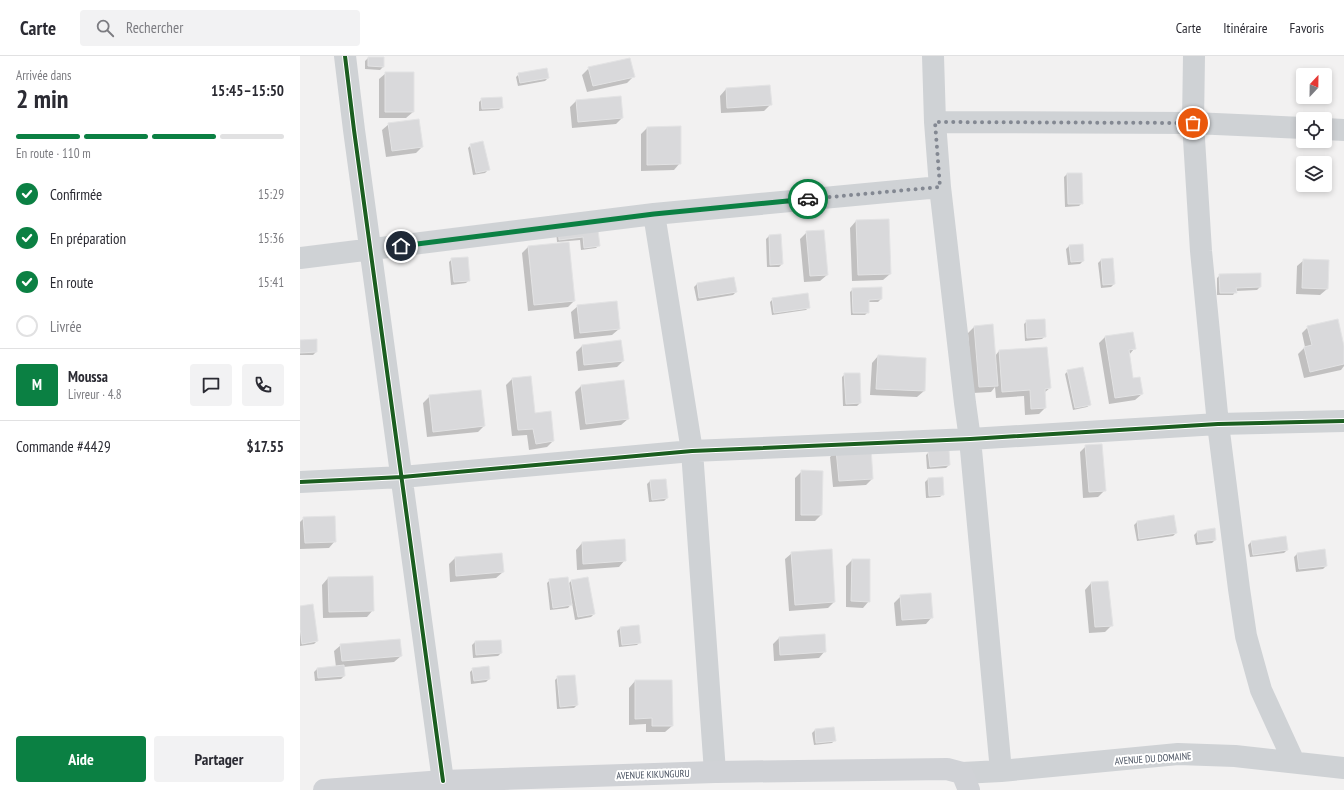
<!DOCTYPE html>
<html lang="fr">
<head>
<meta charset="utf-8">
<style>
	:root { --surface:#fff; --page:#f2f2f3; --text:#2b2b33; --muted:#7c7c81; --line:#e1e1e2; --accent:#0b8043 }
	body { margin:0; font-family:"PT Sans Narrow",sans-serif; background:var(--page); color:var(--text); height:100vh; display:flex; flex-direction:column; font-size:15px; white-space:nowrap }
	* { box-sizing:border-box; margin:0 }
	p { font-size:13px; color:var(--muted) }
	.icon { flex:none; width:22px; height:22px; fill:none; stroke:currentColor; stroke-width:2; stroke-linecap:round; stroke-linejoin:round }
	.map { position:relative; flex:1; overflow:hidden }
	.drawer { display:flex; flex-direction:column; background:var(--surface); width:300px }
	.drawer>* { flex:none }
	.needle { width:26px; rotate:22deg }
	.buttons { position:absolute; left:996px; top:12px; display:grid; gap:8px }
	.buttons a { display:grid; place-items:center; width:36px; height:36px; border-radius:4px; background:var(--surface); box-shadow:0 2px 6px #0003; font-size:20px }
	.pin { position:absolute; display:grid; place-items:center; width:34px; height:34px; color:#fff; margin:-17px; border:2px solid #fff; border-radius:50%; box-shadow:0 1px 4px #0007 }
	.courier { position:absolute; display:grid; place-items:center; width:40px; height:40px; margin:-20px; border:3px solid #0b8043; border-radius:50%; background:#fff; color:#222; box-shadow:0 1px 5px #0007 }
	.summary em { font-style:normal; font-weight:800 }
	.summary div { display:flex; flex-direction:column-reverse }
	.summary { display:flex; align-items:center; justify-content:space-between; height:68px; padding:0 16px }
	h1 { font-size:26px; font-weight:800; line-height:30px }
	.bar { display:grid; grid-template-columns:repeat(4,1fr); gap:6px 4px; align-content:center; height:48px; padding:0 16px }
	.bar i { height:5px; border-radius:3px; background:var(--line) }
	.bar .selected { background:var(--accent) }
	.bar p { grid-column:span 4 }
	.line { display:flex; align-items:center; gap:10px; padding:0 16px; border-top:1px solid var(--line) }
	.line div { flex:1 }
	.round { display:grid; place-items:center; flex:none; width:42px; height:42px; border-radius:4px; background:var(--page) }
	ol { padding:0 16px; list-style:none }
	li { display:flex; align-items:center; gap:12px; height:44px }
	li p { margin-inline-start:auto }
	li .icon { padding:4px; border-radius:50%; background:var(--accent); color:#fff; stroke-width:4 }
	li:last-child { color:var(--muted) }
	li i { width:22px; height:22px; border:2px solid var(--line); border-radius:50% }
	.primary-button { display:flex; gap:8px; margin-top:auto; padding:8px 16px }
	.primary-button a { flex:1; height:46px; border-radius:4px; background:var(--accent); color:#fff; font-size:16px; font-weight:800; line-height:46px; text-align:center }
	.primary-button a+a { background:var(--page); color:var(--text) }
	header { display:flex; align-items:center; gap:24px; box-sizing:border-box; height:56px; padding:0 20px; background:var(--surface); border-bottom:1px solid var(--line) }
	header strong { font-size:19px }
	nav { display:flex; gap:22px; margin-inline-start:auto; font-size:14px }
	.search { width:280px; height:36px; background:var(--page); display:flex; align-items:center; gap:10px; box-sizing:border-box; padding:0 14px; border-radius:4px; color:var(--muted); font-size:15px }
	main { display:flex; flex:1; min-height:0 }
	.map>svg:first-child { display:block }
	.shadow { fill:#0003 }
	.building { fill:#d9d9db; stroke:#e3e3e4 }
	.lines { fill:none; stroke-linecap:round; stroke-linejoin:round }
	.street { stroke:#cfd2d5; stroke-width:22 }
	.secondary { stroke:#d0d2d6; stroke-width:22 }
	.cycleway-casing { stroke:#fff; stroke-width:6 }
	.cycleway { stroke:#1b5e20; stroke-width:4 }
	.done { stroke:#838892; stroke-width:4; stroke-dasharray:0 7.2 }
	.route { stroke:#0b8043; stroke-width:5 }
	.labels { text-anchor:middle; stroke-width:4; stroke-linejoin:round; paint-order:stroke }
	.street-label { font-size:10px; fill:#47505f; stroke:#fff }
</style>
</head>
<body>
<header>
<strong>Carte</strong>
<div class="search"><svg class="icon" aria-label="search" viewBox="0 0 24 24"><circle cx="10" cy="10" r="6"/><path d="M15 15l6 6"/></svg>Rechercher</div>
<nav><a>Carte</a><a>Itinéraire</a><a>Favoris</a></nav>
</header>
<main>
<section class="drawer">
<div class="summary"><div><h1>2 min</h1><p>Arrivée dans</p></div><em>15:45–15:50</em></div>
<div class="bar"><i class="selected"></i><i class="selected"></i><i class="selected"></i><i></i><p>En route · 110 m</p></div>
<ol>
<li><svg class="icon" aria-label="check" viewBox="0 0 24 24"><path d="M5 12l5 5 9-10"/></svg>Confirmée<p>15:29</p></li>
<li><svg class="icon" aria-label="check" viewBox="0 0 24 24"><path d="M5 12l5 5 9-10"/></svg>En préparation<p>15:36</p></li>
<li><svg class="icon" aria-label="check" viewBox="0 0 24 24"><path d="M5 12l5 5 9-10"/></svg>En route<p>15:41</p></li>
<li><i></i>Livrée</li>
</ol>
<div class="line" style="height:72px"><b class="round" style="background:var(--accent);color:#fff">M</b><div><b>Moussa</b><p>Livreur · 4.8</p></div><a class="round"><svg class="icon" aria-label="chat" viewBox="0 0 24 24"><path d="M4 5h16v11H9l-5 4z"/></svg></a><a class="round"><svg class="icon" aria-label="phone" viewBox="0 0 24 24"><path d="M5 4h4l2 5-3 2q2 4 5 5l2-3 5 2v4C11 20 4 13 5 4z"/></svg></a></div>
<div class="line" style="height:52px"><div>Commande #4429</div><b>$17.55</b></div>
<div class="primary-button"><a>Aide</a><a>Partager</a></div>
</section>
<div class="map">
<svg width="1044" height="734" viewBox="0 0 1044 734">
	<rect width="100%" height="100%" fill="#f2f1f1"/>
	<path class="shadow" d="M68,2L83,11L80,14L65,13V5Z
		M289,12L334,20L327,27L287,36L282,19Z
		M86,17L113,56L106,62H79V23Z
		M219,18L248,22L245,25L218,30L216,21Z
		M426,33L471,48L464,55L421,57L420,40Z
		M182,43L202,51L199,54L179,55V46Z
		M276,45L322,62L316,68L272,72L270,51Z
		M89,68L122,91L116,97L86,101L82,74Z
		M380,71V107L374,114L341,115V78L347,72Z
		M171,89L188,114L185,117L173,119L168,92Z
		M767,118L782,147L779,150L765,151L764,121Z
		M556,165L590,218L583,224L552,225L550,172Z
		M296,167L299,189L296,192L281,194L280,184L257,186L256,174Z
		M507,176L527,219L520,225L504,226L500,183Z
		M469,180H480L482,208L479,211H467L466,183Z
		M269,187L274,245L268,251L228,255L222,197L228,191Z
		M769,190L783,205L780,208L768,209L766,193Z
		M152,203L169,224L166,227L151,229L149,206Z
		M801,204L814,228L811,231L801,232L798,207Z
		M1004,204L1027,233L1020,239L996,238L997,210Z
		M920,219L960,231L957,234L936,235L933,239H917V222Z
		M397,228L436,236L433,239L397,245L394,231Z
		M553,233L581,243L578,246H568V256L565,259H551L550,236Z
		M473,243L509,251L506,254L472,259L470,246Z
		M278,250L319,273L312,279L274,283L271,256Z
		M727,265L745,280L742,283L725,285L724,268Z
		M674,271L695,300L699,295L750,332L744,337L745,352L739,358L725,359L724,340L696,342L695,331L691,336L673,337L668,277Z
		M1008,271L1044,294V310L1041,314L1004,322L998,298L1005,291L1002,277Z
		M832,277L834,293L829,299L833,323L842,338L835,344L809,348L799,287L805,281Z
		M0,285L16,296L13,299H0Z
		M282,290L323,305L317,311L278,315L276,296Z
		M578,300L625,303L624,335L617,341L570,339L572,307Z
		M768,315L790,349L787,351L773,354L765,318Z
		M545,318L560,347L557,350H543L542,321Z
		M212,323L253,385L247,391L229,394L227,379L212,380L206,329Z
		M281,330L328,363L321,369L280,374L275,336Z
		M130,340L184,370L178,376L127,381L123,347Z
		M786,390L805,434L798,441L783,442L780,396Z
		M536,395L572,423L566,429L533,431L530,401Z
		M629,396L649,409L646,412L627,413L626,399Z
		M502,415L521,459L515,465H495V422Z
		M642,422L643,438L640,441L626,442L625,426L628,423Z
		M350,425L367,442L364,445L349,446L347,428Z
		M873,460L876,477L873,480L837,485L834,469L837,466Z
		M4,462L35,485L29,492L0,493V466Z
		M914,474L915,484L912,487L896,489L894,479L897,476Z
		M951,486L987,494L984,497L950,501L948,489Z
		M282,487L325,504L319,511L277,514L276,494Z
		M1024,494L1026,510L1023,513L996,516L994,501L997,498Z
		M492,497L534,546L528,552L489,555L485,503Z
		M155,502L203,516L196,522L150,526L149,508Z
		M552,504L569,545L563,552L546,551V510Z
		M28,522L73,554L67,561L23,562L22,529Z
		M250,524L268,528L271,525L294,558L291,561L275,564L272,547L268,552L250,554L247,527Z
		M791,527L812,569L805,576L789,577L785,534Z
		M601,540L632,561L626,568L596,570L594,547Z
		M0,551L17,585L14,588L0,590Z
		M338,570L340,586L337,589L319,591L317,575L320,572Z
		M479,582L525,595L519,602L474,605L473,588Z
		M175,586L201,597L198,600L173,602L172,589Z
		M41,589L101,600L94,606L43,611L44,620L41,623L15,625L14,616L17,613L36,611L34,595Z
		M173,613L189,623L186,626L171,628L170,616Z
		M258,621L277,649L274,652L257,653L255,624Z
		M335,625L372,670L365,676H346V668L329,669V632Z
		M515,674L535,684L532,687L514,689L512,677Z"/>
	<path class="building" d="M68,1H84V11L68,10Z
		M330,2L335,21L293,30L288,11Z
		M247,12L249,22L220,27L218,17Z
		M85,16H114V56H85Z
		M470,29L472,49L427,52L426,32Z
		M321,40L323,62L278,66L276,44Z
		M202,41L203,52L182,53L181,42Z
		M119,63L123,91L92,95L88,67Z
		M381,70V108L347,109V71Z
		M183,85L190,114L176,117L170,88Z
		M767,117H782L783,148H768Z
		M589,163L591,218L558,219L556,164Z
		M297,166L300,190L284,192L283,181L259,184L258,170Z
		M524,174L528,219L510,220L506,175Z
		M481,178L483,208L470,209L469,179Z
		M269,186L275,245L234,249L228,190Z
		M783,188L784,205L771,206L769,189Z
		M168,201L170,225L154,226L151,202Z
		M813,202L815,228L803,229L801,203Z
		M1003,203L1029,204L1028,233L1002,232Z
		M961,217V231L936,232L937,237H920L919,218Z
		M434,221L437,236L399,242L397,227Z
		M582,231V243L569,244V257H553L552,232Z
		M508,237L510,252L474,257L472,242Z
		M317,245L320,273L280,277L277,249Z
		M745,263L746,281L727,282L726,264Z
		M1038,263L1044,290V308L1010,316L1004,291L1012,289L1007,270Z
		M693,268L698,330L679,331L674,270Z
		M833,276L836,293L829,294L833,322L840,321L843,338L815,342L805,280Z
		M17,283V296L0,297V284Z
		M321,284L324,305L284,309L282,289Z
		M747,291L751,332L745,333L746,352L731,353L730,334L702,336L699,294Z
		M578,299L626,302L625,335L576,333Z
		M783,311L791,349L775,352L767,314Z
		M544,317H560L561,347L546,348Z
		M231,320L235,357L251,355L254,385L236,388L233,373L218,374L212,322Z
		M324,324L329,363L286,368L281,329Z
		M181,334L185,370L133,376L129,339Z
		M802,388L806,435L789,436L785,389Z
		M571,392L573,423L539,425L536,394Z
		M649,394L650,409L630,411L628,395Z
		M501,414L523,415L522,459H501Z
		M643,421L644,439L629,440L628,422Z
		M366,423L368,442L352,444L350,424Z
		M874,459L877,477L839,483L837,465Z
		M35,460L36,486L5,487L3,461Z
		M915,472L916,484L898,486L897,475Z
		M986,480L988,494L953,499L951,485Z
		M325,483L326,505L283,508L282,486Z
		M532,493L535,546L495,549L491,496Z
		M1025,493L1027,510L999,513L997,497Z
		M202,497L204,516L156,520L155,501Z
		M552,503H570V546L551,545Z
		M73,520L74,555L29,556L28,521Z
		M268,521L272,549L253,552L249,523Z
		M288,521L295,558L278,561L271,524Z
		M808,525L813,570L795,571L791,526Z
		M631,537L633,562L602,564L600,539Z
		M13,548L18,585L2,588L0,571V550Z
		M339,569L341,587L322,589L320,571Z
		M525,578L526,596L480,599L479,581Z
		M100,583L102,600L42,605L40,588Z
		M201,584L202,597L176,599L175,585Z
		M44,609L45,620L18,622L17,612Z
		M189,610L190,623L174,625L172,612Z
		M275,619L278,649L260,651L257,620Z
		M335,624H372L373,670H352V662L335,663Z
		M534,671L536,685L516,687L515,673Z"/>
	<g class="lines">
		<path class="street" d="M45,0L54,74L143,725
			M633,0L635,66L640,131L665,347L670,383L701,715
			M894,0L893,67L901,195L918,368L939,533L946,580L961,634L994,706
			M635,66L893,67L1003,72
			M1025,73L1044,74
			M354,158L392,395L415,716
			M0,202L354,158L640,131
			M0,426L102,421L392,395L670,383L918,368L1044,365
			M662,717L701,715L878,698L935,700L1044,712"/>
		<path class="secondary" d="M24,734L143,725L415,716L647,713L662,717L669,734"/>
		<g class="cycleway-casing">
			<path id="cycleway" d="M45,0L54,74L143,725
				M0,426L102,421L392,395L670,383L918,368L1044,365"/>
		</g>
		<use href="#cycleway" class="cycleway"/>
	</g>
	<g class="lines">
		<path class="done" d="M508,143L640,131L635,66L893,67"/>
		<path class="route" d="M101,190L354,158L508,143"/>
	</g>
	<g class="labels">
		<g class="street-label">
			<text transform="translate(853 702) rotate(-4)" y="4">AVENUE DU DOMAINE</text>
			<text transform="translate(353 718) rotate(-2)" y="4">AVENUE KIKUNGURU</text>
		</g>
	</g>
</svg>
<div class="buttons">
<a><svg class="needle" viewBox="-14 -14 28 28"><path d="M0-13l5 13h-10z" fill="#e53935"/><path d="M0 13l5-13h-10z" fill="#7c7c81"/></svg></a>
<a><svg class="icon" aria-label="locate" viewBox="0 0 24 24"><circle cx="12" cy="12" r="6"/><path d="M12 2v4M12 18v4M2 12h4M18 12h4"/></svg></a>
<a><svg class="icon" aria-label="layers" viewBox="0 0 24 24"><path d="M12 4l9 5-9 5-9-5zM3 14l9 5 9-5"/></svg></a>
</div>
<div class="pin" style="left:893px;top:67px;background:#ea580c"><svg class="icon" aria-label="bag" viewBox="0 0 24 24"><path d="M5 8h14l-1 12H6zM9 8a3 3 0 0 1 6 0"/></svg></div>
<div class="pin" style="left:101px;top:190px;background:#1f2937"><svg class="icon" aria-label="home" viewBox="0 0 24 24"><path d="M3 11l9-7 9 7M6 9v11h12V9"/></svg></div>
<div class="courier" style="left:508px;top:143px"><svg class="icon" aria-label="car" viewBox="0 0 24 24"><path d="M5 17H2v-5l4-1 3-4h7l3 4 3 1v5h-3M9 17h6M6 11h13"/><circle cx="7" cy="17" r="2"/><circle cx="17" cy="17" r="2"/></svg></div>
</div>
</main>
</body>
</html>
